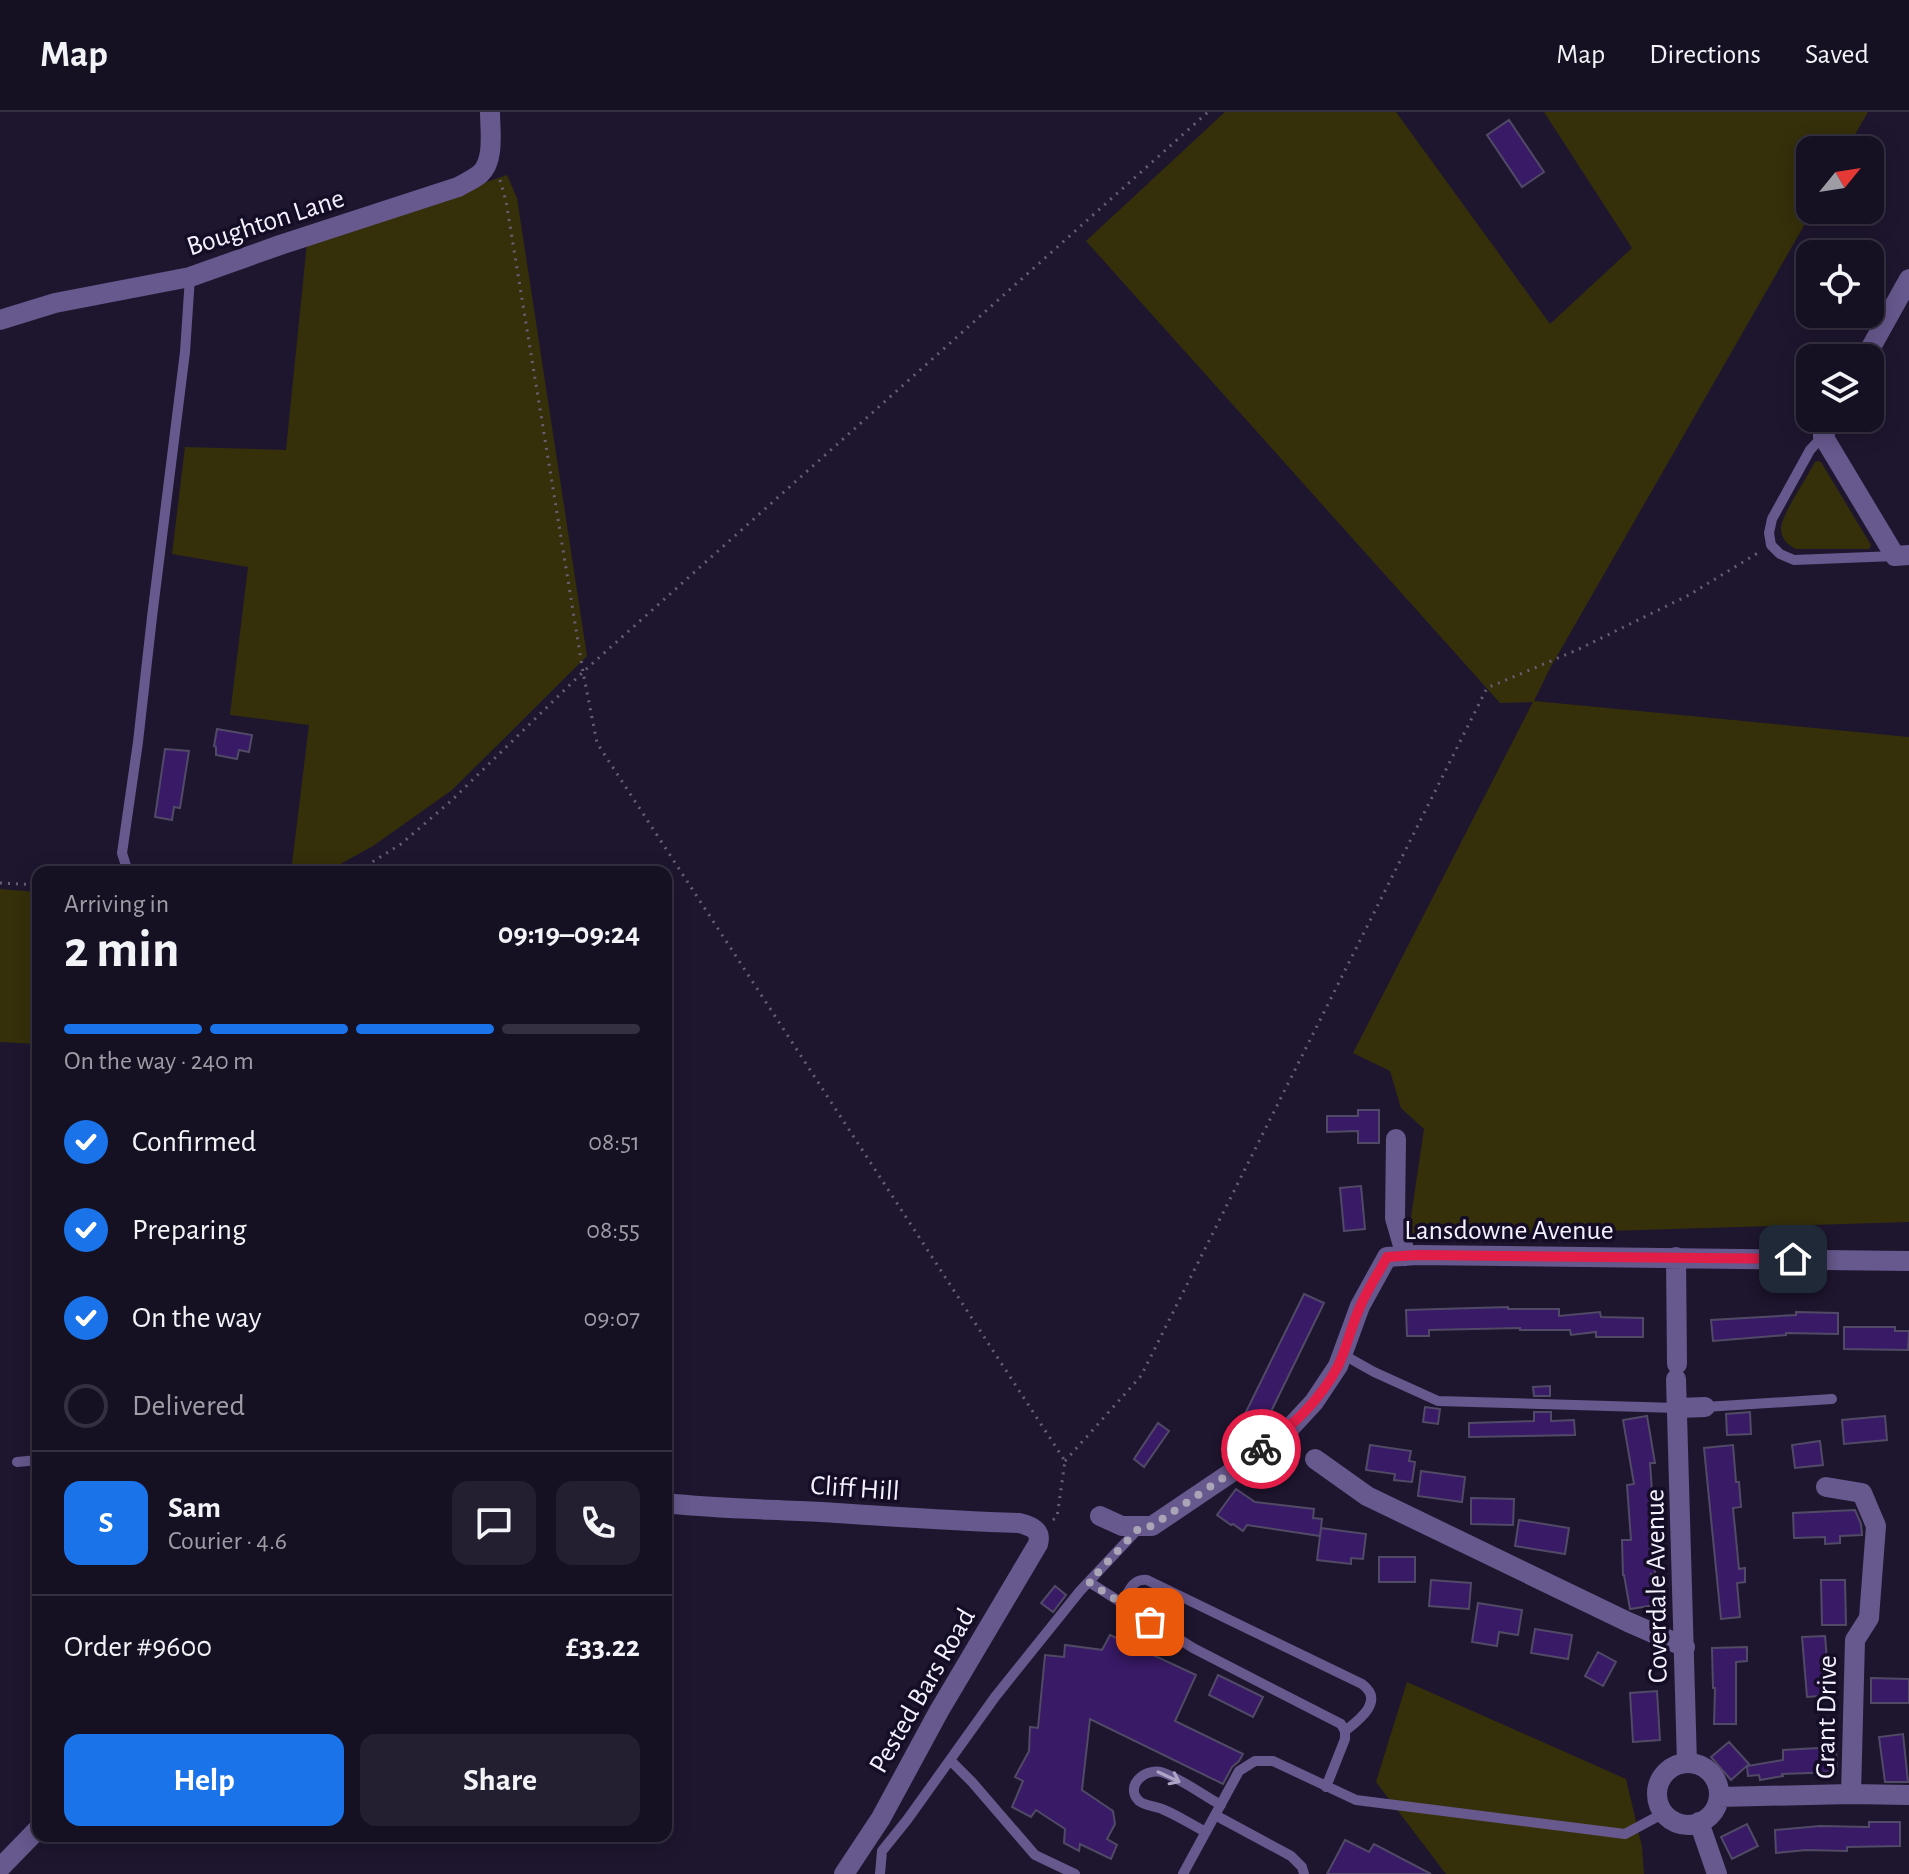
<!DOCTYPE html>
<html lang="en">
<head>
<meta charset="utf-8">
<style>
	:root { --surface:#161023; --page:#231e30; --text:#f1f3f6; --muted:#9e9da6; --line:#353041; --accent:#1a73e8 }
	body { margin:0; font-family:"Alegreya Sans",sans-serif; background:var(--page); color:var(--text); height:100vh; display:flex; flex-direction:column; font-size:30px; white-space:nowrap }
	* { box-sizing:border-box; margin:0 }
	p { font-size:26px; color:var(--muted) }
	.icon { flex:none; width:44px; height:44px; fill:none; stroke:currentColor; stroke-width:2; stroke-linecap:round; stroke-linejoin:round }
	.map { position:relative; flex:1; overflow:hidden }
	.panel { position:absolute; left:32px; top:754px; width:640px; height:976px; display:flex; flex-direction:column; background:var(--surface); border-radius:16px; box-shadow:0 4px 20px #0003,0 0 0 2px var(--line) }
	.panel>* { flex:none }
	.needle { width:52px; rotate:60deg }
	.tools { position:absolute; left:1796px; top:24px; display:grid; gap:16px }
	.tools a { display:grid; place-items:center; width:88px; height:88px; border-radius:16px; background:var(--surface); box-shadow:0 4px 20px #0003,0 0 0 2px var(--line); font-size:40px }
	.pin { position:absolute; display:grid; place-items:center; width:68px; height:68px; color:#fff; margin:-34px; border-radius:16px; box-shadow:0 4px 12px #0006 }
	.courier { position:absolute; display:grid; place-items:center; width:80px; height:80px; margin:-40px; border:6px solid #e11d48; border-radius:50%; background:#fff; color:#222; box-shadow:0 2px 10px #0007 }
	.summary em { font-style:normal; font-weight:700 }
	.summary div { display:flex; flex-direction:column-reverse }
	.summary { display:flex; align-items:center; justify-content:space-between; height:136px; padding:0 32px }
	h1 { font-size:52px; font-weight:700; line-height:60px }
	.bar { display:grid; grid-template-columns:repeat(4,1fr); gap:12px 8px; align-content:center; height:96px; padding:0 32px }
	.bar i { height:10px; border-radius:6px; background:var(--line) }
	.bar .selected { background:var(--accent) }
	.bar p { grid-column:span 4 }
	.line { display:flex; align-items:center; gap:20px; padding:0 32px; border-top:2px solid var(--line) }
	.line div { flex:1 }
	.round { display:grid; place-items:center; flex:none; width:84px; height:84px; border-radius:16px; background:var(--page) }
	ol { padding:0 32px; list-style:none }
	li { display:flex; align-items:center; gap:24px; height:88px }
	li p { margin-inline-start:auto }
	li .icon { padding:8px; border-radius:50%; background:var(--accent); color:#fff; stroke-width:4 }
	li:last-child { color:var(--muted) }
	li i { width:44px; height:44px; border:4px solid var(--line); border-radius:50% }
	.primary-button { display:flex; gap:16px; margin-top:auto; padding:16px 32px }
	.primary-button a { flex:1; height:92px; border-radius:16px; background:var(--accent); color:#fff; font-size:32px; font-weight:700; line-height:92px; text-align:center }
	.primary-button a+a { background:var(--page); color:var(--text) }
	header { display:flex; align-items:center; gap:48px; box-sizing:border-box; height:112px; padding:0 40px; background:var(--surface); border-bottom:2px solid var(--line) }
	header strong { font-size:38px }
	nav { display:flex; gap:44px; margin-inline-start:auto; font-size:28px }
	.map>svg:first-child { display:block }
	.green { fill:#35300a }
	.building { fill:#381a66; stroke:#514a66; stroke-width:2 }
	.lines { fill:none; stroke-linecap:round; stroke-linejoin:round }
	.path { stroke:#676075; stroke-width:3; stroke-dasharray:2 6; stroke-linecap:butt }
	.service { stroke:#67588d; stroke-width:10 }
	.minor { stroke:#67588d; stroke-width:20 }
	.oneway { stroke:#aea4c6 }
	.done { stroke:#a9a4b6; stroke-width:8; stroke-dasharray:0 14.4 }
	.route { stroke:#e11d48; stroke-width:10 }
	.labels { text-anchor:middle; stroke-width:7; stroke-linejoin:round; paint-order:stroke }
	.street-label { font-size:28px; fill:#f4f1ff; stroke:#150d25 }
</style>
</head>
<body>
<header>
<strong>Map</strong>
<nav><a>Map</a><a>Directions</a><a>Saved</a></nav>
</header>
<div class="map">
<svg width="1909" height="1762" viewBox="0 0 1909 1762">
	<rect width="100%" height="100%" fill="#1e162f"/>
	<path class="green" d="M1225,0H1396L1550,212L1632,136L1544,0H1868L1846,38H1810V98H1813L1549,558L1534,589L1909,625V1110L1408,1125L1424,1017L1401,996L1390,959L1353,941L1533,590L1500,591L1086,129Z
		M507,63L517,86L587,544L452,678L373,734L326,760H291L309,613L230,603L248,455L172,442L185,335L286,338L307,131Z
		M1818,349L1821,350L1871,433L1869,437H1796C1787,433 1781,426 1781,416C1782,402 1808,364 1815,350Z
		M0,777L38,780V932L0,930Z
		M1407,1570L1626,1667L1642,1735L1644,1762H1446L1376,1670Z"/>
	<path class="building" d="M1509,8L1544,60L1522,75L1487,23Z
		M217,617L252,623L249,640L239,638L237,647L216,643V635L214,634Z
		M165,637L189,639L180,696L174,695L172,708L155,705Z
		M1358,998H1379V1031H1358V1019L1327,1020V1004H1358Z
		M1361,1074L1365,1117L1344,1119L1340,1076Z
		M1304,1182L1324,1191L1262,1318L1242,1308Z
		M1508,1195V1197H1559V1204L1600,1200L1601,1205L1643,1206V1225H1596V1220L1571,1223L1570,1218H1520V1216L1429,1218V1224H1407L1406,1198Z
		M1796,1200L1838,1201V1222L1786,1221V1223L1713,1229L1711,1208L1796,1203Z
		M1844,1215H1895V1219H1909L1908,1238L1844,1237Z
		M1550,1274V1284H1534L1533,1275Z
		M1425,1295L1440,1297L1438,1312L1423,1310Z
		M1534,1300H1551V1309L1574,1308L1575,1323L1469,1325V1311L1534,1309Z
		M1750,1300L1751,1322L1727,1323L1726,1302Z
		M1647,1304L1655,1351H1650L1654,1407L1653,1408L1655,1462H1651L1656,1493L1630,1497L1624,1463H1623L1622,1428H1631L1627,1373L1634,1372L1623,1308Z
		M1885,1304L1887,1328L1844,1332L1842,1308Z
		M1158,1311L1169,1319L1144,1355L1134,1347Z
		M1820,1329L1823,1353L1795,1356L1792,1333Z
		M1370,1333L1411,1339L1409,1349L1415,1350L1412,1370L1394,1368L1395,1362L1366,1358Z
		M1733,1333L1736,1370H1739L1741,1395L1733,1396L1739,1457L1745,1456V1470L1737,1471L1740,1505L1721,1507L1704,1336Z
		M1421,1359L1465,1365L1462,1390L1418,1384Z
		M1236,1377L1255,1390L1314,1397L1313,1406L1322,1407L1320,1424L1247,1413L1243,1419L1233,1412L1231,1413L1217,1403Z
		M1471,1386L1514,1387L1513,1413L1471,1412Z
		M1855,1398L1861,1412L1862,1423L1840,1424V1431L1825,1432V1425L1794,1426L1793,1401Z
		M1519,1408L1569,1416L1565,1442L1515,1434Z
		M1321,1416L1366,1422L1363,1447L1351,1446V1452L1317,1448Z
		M1379,1445H1415V1470H1379Z
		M1431,1468L1471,1471L1469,1497L1429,1494Z
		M1821,1468H1845L1846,1513H1822Z
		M1055,1474L1066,1483L1053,1500L1041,1491Z
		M1478,1491L1522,1498L1518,1523L1499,1520L1497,1534L1472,1530Z
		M1535,1517L1572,1523L1568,1547L1531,1541Z
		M1110,1523L1196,1563L1175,1609L1243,1642L1239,1649L1232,1655L1223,1672L1090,1607L1082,1678L1113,1699L1115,1712L1107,1727L1117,1733L1111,1747L1080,1732L1079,1739L1064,1731L1065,1717L1036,1698L1031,1705L1012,1695L1023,1669L1015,1665L1029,1639L1030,1615L1038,1616L1045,1543L1064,1545L1065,1533L1103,1538H1102Z
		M1825,1524L1830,1583L1807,1585L1802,1525Z
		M1747,1535V1549L1736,1550V1612H1714L1715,1576H1713L1712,1536Z
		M1598,1540L1616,1550L1603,1574L1585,1564Z
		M1218,1563L1263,1585L1253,1605L1209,1583Z
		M1871,1566L1909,1567V1591H1871Z
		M1657,1579L1660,1628L1633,1630L1630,1581Z
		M1903,1622L1908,1670H1885L1879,1625Z
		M1729,1630L1749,1652L1731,1668L1711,1645Z
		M1836,1635L1837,1660L1782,1662L1783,1664L1760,1668L1759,1663L1748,1664L1747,1654L1783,1648V1638Z
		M1869,1710H1900V1734L1847,1735V1739L1806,1738L1776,1741L1775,1718L1820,1714L1869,1715Z
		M1747,1712L1758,1734L1732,1747L1721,1725Z
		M1345,1728L1369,1740L1374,1732L1431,1762H1327Z"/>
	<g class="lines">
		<path class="path" d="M500,68L506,89L583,560L597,631L1065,1349L1057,1405L1050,1410
			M351,760L366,754L401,732L451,689L583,560L1208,0
			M0,771L38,773
			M1065,1349L1141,1264L1487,576L1577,538L1689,483L1761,439"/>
		<path class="service" d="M1823,324L1810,338L1772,407L1769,421L1771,433L1780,442L1794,448L1895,444
			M128,760L122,741L138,630L152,505L185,240L190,165
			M1342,1242L1374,1260L1438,1289L1677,1296
			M1705,1295L1832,1287
			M17,1350L38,1348
			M1089,1470L1193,1536L1341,1612L1345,1619V1627L1326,1675
			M1122,1492C1128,1481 1132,1466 1147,1468L1362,1572C1385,1589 1359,1608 1345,1619
			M950,1648L972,1670L1035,1743L1075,1762
			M1215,1703L1291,1744L1302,1755L1304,1762
			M1206,1720C1192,1713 1177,1703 1162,1697C1155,1694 1145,1694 1139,1689C1124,1674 1145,1656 1161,1660C1179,1665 1204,1684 1221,1693
			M880,1762L882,1739L907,1708L995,1585L1080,1479L1140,1415
			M1183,1762L1239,1659L1255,1649H1273L1356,1688L1625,1722L1664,1701"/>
		<path class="minor" d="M0,208L55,191L190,165L280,133L458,75C465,71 474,67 480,62C495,49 490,18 490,0
			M1865,246L1909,167
			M1833,306L1823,324L1895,444L1909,443
			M1396,1027L1395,1106L1406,1144
			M1676,1145L1677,1252
			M1676,1267L1687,1651
			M1679,1296L1705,1295
			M1315,1347L1367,1384L1628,1510L1685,1535
			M1826,1375L1862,1381L1876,1414L1869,1506L1855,1528L1851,1682
			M666,1391C717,1397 769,1397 821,1400C887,1404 952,1409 1019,1411C1031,1414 1042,1418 1038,1432L939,1599L881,1706L844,1762
			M1100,1404L1122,1414H1152L1232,1360L1289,1317L1314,1290L1338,1254L1360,1194L1387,1145L1417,1143L1909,1149
			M1657 1682a31 31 0 1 1 62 0a31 31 0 1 1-62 0Z
			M1719,1685L1851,1682L1909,1683
			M1699,1710L1717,1762
			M0,1756L38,1717"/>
	</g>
	<defs><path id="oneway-shaft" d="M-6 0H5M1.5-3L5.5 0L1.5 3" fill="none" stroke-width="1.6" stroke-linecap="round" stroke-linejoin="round" transform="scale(2)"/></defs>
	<use class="oneway" href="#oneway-shaft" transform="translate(1169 1665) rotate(25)"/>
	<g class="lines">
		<path class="done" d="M1150,1510L1089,1470L1140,1415L1152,1414L1232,1360L1261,1337"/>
		<path class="route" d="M1261,1337C1292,1314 1320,1289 1338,1254C1347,1236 1351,1214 1360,1195C1367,1178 1378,1162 1387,1145L1417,1143L1793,1147"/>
	</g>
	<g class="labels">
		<g class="street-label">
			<text transform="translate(265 109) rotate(-18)" y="10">Boughton Lane</text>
			<text x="1509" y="1127">Lansdowne Avenue</text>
			<text transform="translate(855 1375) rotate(4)" y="10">Cliff Hill</text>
			<text transform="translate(1655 1474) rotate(-91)" y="10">Coverdale Avenue</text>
			<text transform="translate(921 1578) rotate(-60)" y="10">Pested Bars Road</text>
			<text transform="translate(1825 1605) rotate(-89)" y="10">Grant Drive</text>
		</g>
	</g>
</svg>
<div class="tools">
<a><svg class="needle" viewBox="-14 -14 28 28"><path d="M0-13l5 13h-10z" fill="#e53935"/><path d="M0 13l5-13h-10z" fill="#9e9da6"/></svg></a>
<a><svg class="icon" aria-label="locate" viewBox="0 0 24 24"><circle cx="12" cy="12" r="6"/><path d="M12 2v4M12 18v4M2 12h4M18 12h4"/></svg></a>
<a><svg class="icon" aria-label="layers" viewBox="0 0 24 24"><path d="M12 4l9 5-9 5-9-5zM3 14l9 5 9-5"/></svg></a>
</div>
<div class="pin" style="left:1150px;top:1510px;background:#ea580c"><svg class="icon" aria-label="bag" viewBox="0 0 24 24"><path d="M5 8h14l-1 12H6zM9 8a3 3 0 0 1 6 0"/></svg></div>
<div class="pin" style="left:1793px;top:1147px;background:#1f2937"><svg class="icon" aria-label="home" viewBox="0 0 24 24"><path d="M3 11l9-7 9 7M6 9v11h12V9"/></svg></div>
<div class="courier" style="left:1261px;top:1337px"><svg class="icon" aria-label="bike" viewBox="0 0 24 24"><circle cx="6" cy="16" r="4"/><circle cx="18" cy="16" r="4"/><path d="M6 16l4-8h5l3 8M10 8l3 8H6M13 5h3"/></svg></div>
<section class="panel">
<div class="summary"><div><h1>2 min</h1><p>Arriving in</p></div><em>09:19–09:24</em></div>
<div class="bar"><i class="selected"></i><i class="selected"></i><i class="selected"></i><i></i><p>On the way · 240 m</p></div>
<ol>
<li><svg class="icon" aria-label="check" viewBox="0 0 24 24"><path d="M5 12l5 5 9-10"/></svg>Confirmed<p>08:51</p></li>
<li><svg class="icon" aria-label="check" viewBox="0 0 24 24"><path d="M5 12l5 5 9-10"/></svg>Preparing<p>08:55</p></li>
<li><svg class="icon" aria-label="check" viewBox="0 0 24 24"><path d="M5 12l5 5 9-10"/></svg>On the way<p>09:07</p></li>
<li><i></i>Delivered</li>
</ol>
<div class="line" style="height:144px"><b class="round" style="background:var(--accent);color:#fff">S</b><div><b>Sam</b><p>Courier · 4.6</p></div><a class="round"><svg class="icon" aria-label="chat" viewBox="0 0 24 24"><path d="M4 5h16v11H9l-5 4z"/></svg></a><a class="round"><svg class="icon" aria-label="phone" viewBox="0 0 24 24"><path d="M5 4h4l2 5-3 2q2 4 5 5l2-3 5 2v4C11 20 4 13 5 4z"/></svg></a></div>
<div class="line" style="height:104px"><div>Order #9600</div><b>£33.22</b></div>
<div class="primary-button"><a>Help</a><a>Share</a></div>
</section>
</div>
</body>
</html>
